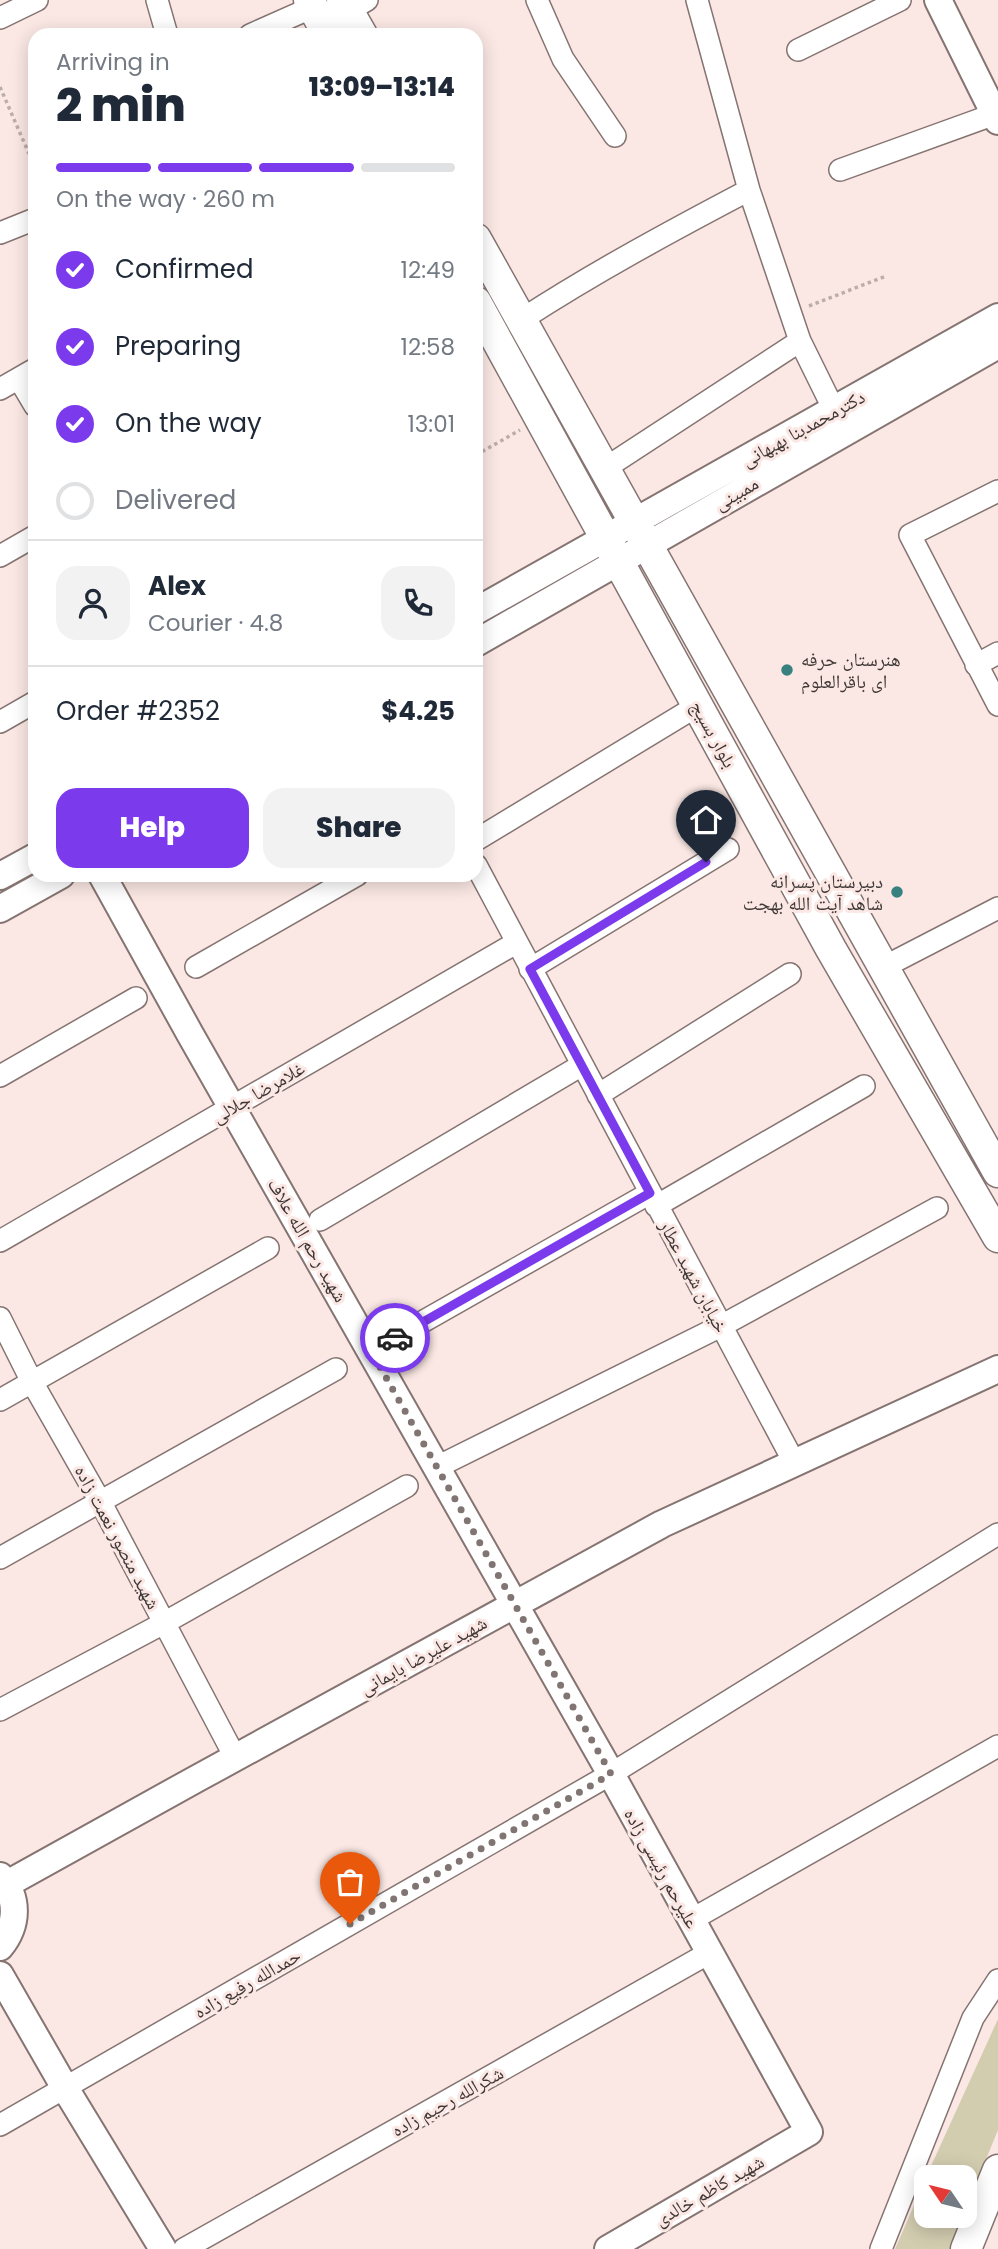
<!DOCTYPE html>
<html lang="en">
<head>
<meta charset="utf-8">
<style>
	:root { --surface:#fff; --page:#f2f2f3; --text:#1f2937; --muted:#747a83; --line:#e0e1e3; --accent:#7c3aed }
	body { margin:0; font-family:Poppins,"Noto Naskh Arabic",sans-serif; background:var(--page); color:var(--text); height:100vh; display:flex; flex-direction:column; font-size:26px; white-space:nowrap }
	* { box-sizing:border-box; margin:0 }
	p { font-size:23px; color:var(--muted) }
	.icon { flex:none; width:38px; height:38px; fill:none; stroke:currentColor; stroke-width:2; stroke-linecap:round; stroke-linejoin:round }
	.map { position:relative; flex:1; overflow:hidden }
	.sheet { position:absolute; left:28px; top:28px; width:455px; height:854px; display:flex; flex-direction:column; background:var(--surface); border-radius:21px; box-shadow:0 4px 18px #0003 }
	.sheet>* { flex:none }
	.needle { width:46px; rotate:305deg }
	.tools { position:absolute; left:914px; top:2165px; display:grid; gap:14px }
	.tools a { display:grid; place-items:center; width:63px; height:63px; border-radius:14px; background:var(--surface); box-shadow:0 4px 18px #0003; font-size:35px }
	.pin { position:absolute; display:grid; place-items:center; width:60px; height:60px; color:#fff; margin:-72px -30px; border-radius:50% 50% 50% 0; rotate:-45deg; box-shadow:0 0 7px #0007 }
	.pin .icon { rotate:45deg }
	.courier { position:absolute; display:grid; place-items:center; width:70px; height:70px; margin:-35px; border:5px solid #7c3aed; border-radius:50%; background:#fff; color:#222; box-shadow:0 2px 9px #0007 }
	.summary em { font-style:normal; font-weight:800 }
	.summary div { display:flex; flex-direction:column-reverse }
	.summary { display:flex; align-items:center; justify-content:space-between; height:119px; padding:0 28px }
	h1 { font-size:46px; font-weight:800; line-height:52px }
	.bar { display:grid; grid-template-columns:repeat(4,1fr); gap:10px 7px; align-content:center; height:84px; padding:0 28px }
	.bar i { height:9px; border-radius:5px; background:var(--line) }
	.bar .active { background:var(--accent) }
	.bar p { grid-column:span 4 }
	.line { display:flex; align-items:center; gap:18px; padding:0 28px; border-top:2px solid var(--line) }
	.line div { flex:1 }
	.round { display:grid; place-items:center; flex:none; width:74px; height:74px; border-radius:21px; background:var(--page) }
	ol { padding:0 28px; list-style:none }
	li { display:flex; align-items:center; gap:21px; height:77px }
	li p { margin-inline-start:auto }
	li .icon { padding:7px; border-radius:50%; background:var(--accent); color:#fff; stroke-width:4 }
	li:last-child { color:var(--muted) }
	li i { width:38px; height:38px; border:4px solid var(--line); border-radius:50% }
	.cta { display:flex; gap:14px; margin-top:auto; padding:14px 28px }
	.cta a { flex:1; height:80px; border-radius:21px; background:var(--accent); color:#fff; font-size:28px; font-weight:800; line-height:80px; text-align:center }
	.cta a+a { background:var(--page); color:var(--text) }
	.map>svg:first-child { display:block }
	.green { fill:#d3cdb0 }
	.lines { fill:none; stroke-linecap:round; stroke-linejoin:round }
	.minor-casing { stroke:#857471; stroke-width:24 }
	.tertiary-casing { stroke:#857471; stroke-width:30 }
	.secondary-casing { stroke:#857471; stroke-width:33 }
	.path { stroke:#bcada9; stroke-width:3.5; stroke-dasharray:3.5 3.5; stroke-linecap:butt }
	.minor { stroke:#fff; stroke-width:21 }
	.tertiary { stroke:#fff; stroke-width:26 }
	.secondary { stroke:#fff; stroke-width:30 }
	.done { stroke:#807572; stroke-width:7; stroke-dasharray:0 12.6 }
	.route { stroke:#7c3aed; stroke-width:9 }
	.poi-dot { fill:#388181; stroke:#fbe8e4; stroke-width:2.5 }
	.labels { text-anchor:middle; stroke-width:6; stroke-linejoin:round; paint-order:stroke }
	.street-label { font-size:19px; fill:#3e3735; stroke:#fbe8e4 }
	.poi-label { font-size:19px; fill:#3e3735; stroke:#fbe8e4; text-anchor:start }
</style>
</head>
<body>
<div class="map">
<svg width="998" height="2249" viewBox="0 0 998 2249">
	<rect width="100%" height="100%" fill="#fbe8e4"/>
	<path class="green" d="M998,2019V2130L964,2213V2177H926Z
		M926,2178V2216H963L950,2249H895Z"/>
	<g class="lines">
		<g class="minor-casing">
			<path id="minor" d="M157,0L167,35
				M537,0L563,59L615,136
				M697,0L749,190L800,341L834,410
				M348,11L367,0
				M0,18L37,0
				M250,35L313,7
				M798,50L900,0
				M840,170L995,114
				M0,233L35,219
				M521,320C595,272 671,231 749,190
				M19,379L35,406
				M0,389L35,369
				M604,469L800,341
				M998,491L910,535L998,705
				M0,556L35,536
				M976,665L998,653
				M0,722L35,702
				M476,840L697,706
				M476,865L795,1464
				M196,967L357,875
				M882,968L998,908
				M530,969L728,849
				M0,1076L136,998
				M598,1095L790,974
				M656,1206L864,1086
				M320,1220L582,1065
				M0,1241L516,943
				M0,1318L32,1382L101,1503L235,1757
				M371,1351L650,1193
				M0,1400L268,1248
				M437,1467L721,1326L937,1208
				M0,1558L336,1369
				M0,1710L164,1623L407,1486
				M691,1920L998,1746
				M0,2125L611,1774L998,1534
				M184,2249L709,1953
				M881,2249L973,2018L998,1980"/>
		</g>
		<g class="tertiary-casing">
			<path id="tertiary" d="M938,0L998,121
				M476,611L998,317
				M476,643L998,345
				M102,875L190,1034L611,1774L809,2132L608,2249
				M0,876L35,857
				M0,909L61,875
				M0,1876C19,1898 18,1925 0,1947
				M7,1884L198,1778L662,1524L998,1369
				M0,1975L65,2088L163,2249"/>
		</g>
		<g class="secondary-casing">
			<path id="secondary" d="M309,0L328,35
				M342,0L362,35
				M476,239L998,1172
				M476,302L831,949L998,1237
				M966,2249L998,2170"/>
		</g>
		<path class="path" d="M0,87L30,156L35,162
			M809,306L886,276
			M476,455L520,430"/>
		<use href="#minor" class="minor"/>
		<use href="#tertiary" class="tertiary"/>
		<use href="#secondary" class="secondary"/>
	</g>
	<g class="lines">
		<path class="done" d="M350,1924L611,1774L371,1351L395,1338"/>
		<path class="route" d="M395,1338L650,1193L530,969L706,862"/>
	</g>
	<g class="poi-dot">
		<circle cx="787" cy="670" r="7"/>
		<circle cx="897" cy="892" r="7"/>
	</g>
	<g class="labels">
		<g class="street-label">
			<text transform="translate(803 428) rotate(-29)" y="7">دکترمحمدبنا بهبهانی</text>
			<text transform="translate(736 493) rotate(-30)" y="7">ممبینی</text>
			<text transform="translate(714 734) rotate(61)" y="7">بلوار بسیج</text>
			<text transform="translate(258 1092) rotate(-30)" y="7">غلامرضا جلالی</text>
			<text transform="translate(308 1240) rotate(60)" y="7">شهید رحم الله علاف</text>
			<text transform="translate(694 1276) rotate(62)" y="7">خیابان شهید عطار</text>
			<text transform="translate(118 1537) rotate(62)" y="7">شهید منصور نعمت زاده</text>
			<text transform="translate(423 1655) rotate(-29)" y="7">شهید علیرضا بایمانی</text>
			<text transform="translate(662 1868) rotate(61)" y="7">علیرحم رئیسی زاده</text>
			<text transform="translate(247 1983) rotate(-30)" y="7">حمدالله رفیع زاده</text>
			<text transform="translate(447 2101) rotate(-29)" y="7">شکرالله رحیم زاده</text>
			<text transform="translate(709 2190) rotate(-30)" y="7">شهید کاظم خالدی</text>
		</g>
		<g class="poi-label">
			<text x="801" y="666">هنرستان حرفه<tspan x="801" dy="22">ای باقرالعلوم</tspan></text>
			<text x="883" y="888" text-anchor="end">دبیرستان پسرانه<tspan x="883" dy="22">شاهد آیت الله بهجت</tspan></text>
		</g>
	</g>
</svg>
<div class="tools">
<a><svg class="needle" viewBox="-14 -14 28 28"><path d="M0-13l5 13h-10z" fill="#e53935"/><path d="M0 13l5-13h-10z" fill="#747a83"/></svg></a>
</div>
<div class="pin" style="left:350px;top:1924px;background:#ea580c"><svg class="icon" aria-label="bag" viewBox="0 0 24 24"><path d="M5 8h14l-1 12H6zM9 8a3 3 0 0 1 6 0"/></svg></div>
<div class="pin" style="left:706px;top:862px;background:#1f2937"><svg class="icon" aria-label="home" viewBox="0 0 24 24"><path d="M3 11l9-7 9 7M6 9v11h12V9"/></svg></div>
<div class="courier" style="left:395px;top:1338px"><svg class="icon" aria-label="car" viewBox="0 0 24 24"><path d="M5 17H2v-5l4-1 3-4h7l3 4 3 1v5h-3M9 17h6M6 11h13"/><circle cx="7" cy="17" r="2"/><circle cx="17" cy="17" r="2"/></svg></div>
<section class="sheet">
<div class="summary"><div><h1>2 min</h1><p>Arriving in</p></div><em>13:09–13:14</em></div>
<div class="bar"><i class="active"></i><i class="active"></i><i class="active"></i><i></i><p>On the way · 260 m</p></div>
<ol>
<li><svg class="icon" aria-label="check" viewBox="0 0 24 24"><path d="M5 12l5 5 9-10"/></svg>Confirmed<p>12:49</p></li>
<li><svg class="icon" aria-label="check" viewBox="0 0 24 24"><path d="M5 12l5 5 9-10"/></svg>Preparing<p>12:58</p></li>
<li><svg class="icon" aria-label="check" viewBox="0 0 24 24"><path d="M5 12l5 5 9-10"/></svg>On the way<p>13:01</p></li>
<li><i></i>Delivered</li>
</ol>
<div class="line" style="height:126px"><a class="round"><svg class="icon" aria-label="person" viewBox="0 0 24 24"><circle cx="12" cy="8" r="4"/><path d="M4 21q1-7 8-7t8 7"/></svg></a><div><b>Alex</b><p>Courier · 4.8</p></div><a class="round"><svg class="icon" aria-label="phone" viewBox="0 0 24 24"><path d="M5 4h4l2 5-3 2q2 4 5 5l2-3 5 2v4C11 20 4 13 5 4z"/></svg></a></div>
<div class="line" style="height:91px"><div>Order #2352</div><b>$4.25</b></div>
<div class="cta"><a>Help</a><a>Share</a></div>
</section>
</div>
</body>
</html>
